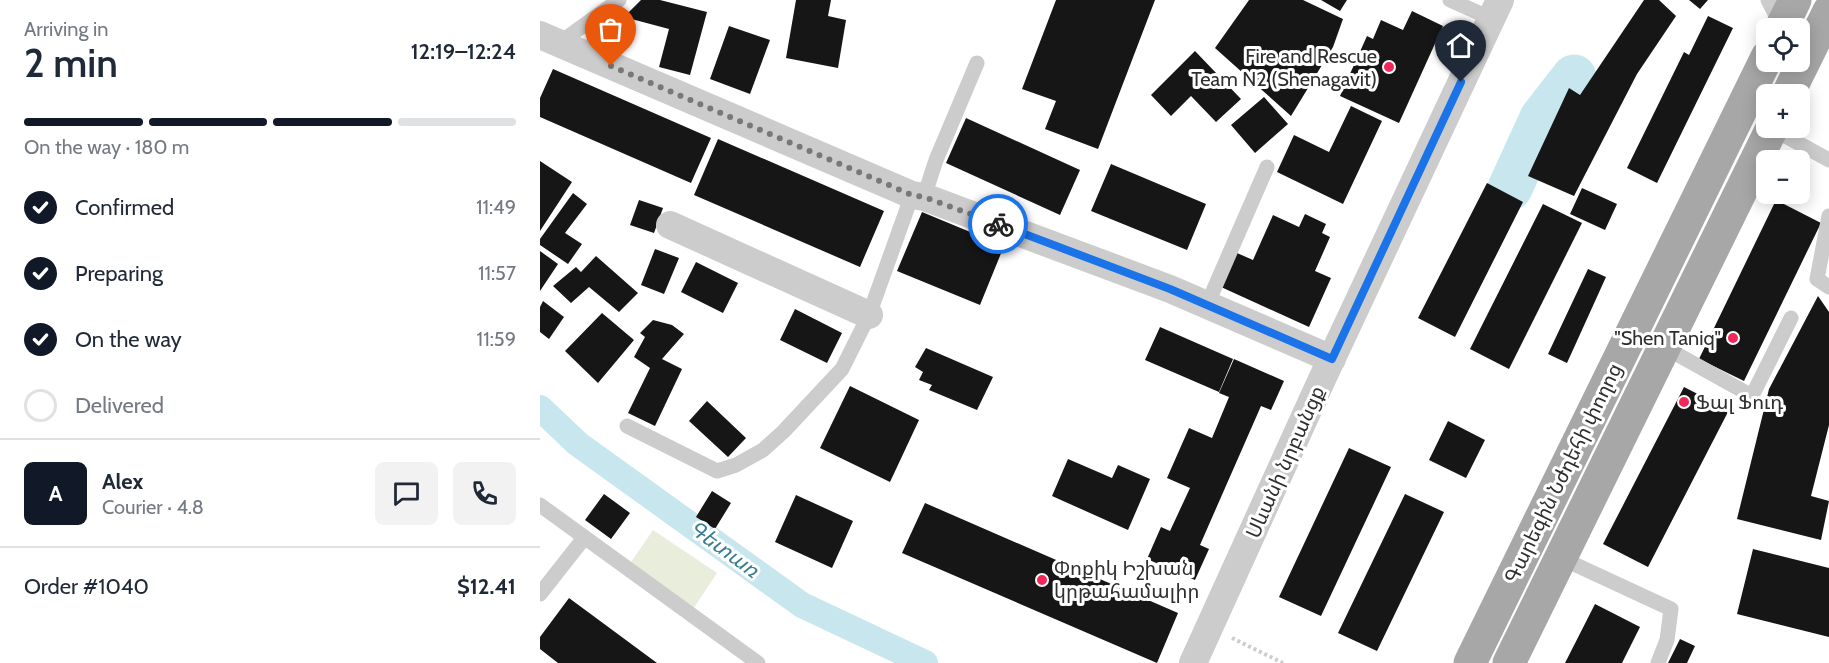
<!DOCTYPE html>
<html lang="en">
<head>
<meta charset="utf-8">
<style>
	:root { --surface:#fff; --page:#f2f2f3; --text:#1f2937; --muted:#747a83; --line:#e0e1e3; --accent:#111827 }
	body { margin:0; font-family:Cabin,"Noto Sans Armenian",sans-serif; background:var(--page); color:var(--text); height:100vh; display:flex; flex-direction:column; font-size:22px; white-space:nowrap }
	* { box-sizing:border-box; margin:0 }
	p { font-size:20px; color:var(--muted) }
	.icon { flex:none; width:33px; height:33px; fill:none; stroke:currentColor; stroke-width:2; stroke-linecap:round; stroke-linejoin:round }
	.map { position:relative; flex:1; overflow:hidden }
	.sheet { display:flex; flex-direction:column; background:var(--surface); width:540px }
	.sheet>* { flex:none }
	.tools { position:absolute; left:1216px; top:18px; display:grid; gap:12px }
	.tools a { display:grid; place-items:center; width:54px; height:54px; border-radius:9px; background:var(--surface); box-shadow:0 3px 15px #0003; font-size:30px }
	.pin { position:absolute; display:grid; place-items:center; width:51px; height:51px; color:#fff; margin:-62px -26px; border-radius:50% 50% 50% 0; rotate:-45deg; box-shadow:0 0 6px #0007 }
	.pin .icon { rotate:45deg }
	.courier { position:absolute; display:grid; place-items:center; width:60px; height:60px; margin:-30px; border:4px solid #1a73e8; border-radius:50%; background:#fff; color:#222; box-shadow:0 2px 8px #0007 }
	.head em { font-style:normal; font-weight:600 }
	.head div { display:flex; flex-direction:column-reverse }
	.head { display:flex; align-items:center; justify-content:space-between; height:102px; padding:0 24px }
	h1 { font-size:39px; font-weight:600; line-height:45px }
	.bar { display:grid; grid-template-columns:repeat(4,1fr); gap:9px 6px; align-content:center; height:72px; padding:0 24px }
	.bar i { height:8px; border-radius:4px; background:var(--line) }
	.bar .current { background:var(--accent) }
	.bar p { grid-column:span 4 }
	.line { display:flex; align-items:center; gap:15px; padding:0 24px; border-top:2px solid var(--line) }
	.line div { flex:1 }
	.round { display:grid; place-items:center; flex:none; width:63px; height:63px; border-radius:9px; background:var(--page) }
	ol { padding:0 24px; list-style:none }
	li { display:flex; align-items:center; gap:18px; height:66px }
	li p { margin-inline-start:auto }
	li .icon { padding:6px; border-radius:50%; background:var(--accent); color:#fff; stroke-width:4 }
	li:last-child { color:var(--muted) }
	li i { width:33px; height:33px; border:3px solid var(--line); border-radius:50% }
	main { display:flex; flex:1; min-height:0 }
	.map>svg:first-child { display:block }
	.green { fill:#e9eddc }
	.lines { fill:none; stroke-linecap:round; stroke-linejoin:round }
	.canal { stroke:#c7e6ee; stroke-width:26 }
	.river { stroke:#c7e6ee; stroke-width:45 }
	.building { fill:#161616 }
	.path { stroke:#ccc; stroke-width:4; stroke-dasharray:3 3; stroke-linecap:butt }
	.lane { stroke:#ccc; stroke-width:15 }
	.street { stroke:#ccc; stroke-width:28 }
	.primary { stroke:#a7a7a7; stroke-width:33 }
	.done { stroke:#787878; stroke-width:6; stroke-dasharray:0 10.8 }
	.route { stroke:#1a73e8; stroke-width:8 }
	.poi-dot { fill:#f1275a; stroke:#fff; stroke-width:2 }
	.labels { text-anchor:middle; stroke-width:6; stroke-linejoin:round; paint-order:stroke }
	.poi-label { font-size:20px; fill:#2f2f2f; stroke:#fff; text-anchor:end }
	.street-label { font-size:20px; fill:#2f2f2f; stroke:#fff }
	.water-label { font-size:21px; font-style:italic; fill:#357e90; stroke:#fff }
</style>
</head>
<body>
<main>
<section class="sheet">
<div class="head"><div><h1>2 min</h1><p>Arriving in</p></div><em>12:19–12:24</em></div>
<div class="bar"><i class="current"></i><i class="current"></i><i class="current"></i><i></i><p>On the way · 180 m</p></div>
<ol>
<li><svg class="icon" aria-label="check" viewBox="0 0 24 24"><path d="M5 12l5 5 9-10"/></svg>Confirmed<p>11:49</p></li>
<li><svg class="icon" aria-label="check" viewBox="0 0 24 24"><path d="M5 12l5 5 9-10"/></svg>Preparing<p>11:57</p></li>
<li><svg class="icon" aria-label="check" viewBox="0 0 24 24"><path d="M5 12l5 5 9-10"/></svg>On the way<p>11:59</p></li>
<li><i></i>Delivered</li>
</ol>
<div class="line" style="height:108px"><b class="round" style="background:var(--accent);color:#fff">A</b><div><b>Alex</b><p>Courier · 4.8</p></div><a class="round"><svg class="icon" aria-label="chat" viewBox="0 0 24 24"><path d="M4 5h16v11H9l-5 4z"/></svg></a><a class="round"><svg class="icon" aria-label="phone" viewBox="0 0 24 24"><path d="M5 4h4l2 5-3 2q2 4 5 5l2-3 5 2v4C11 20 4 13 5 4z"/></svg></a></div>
<div class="line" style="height:78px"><div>Order #1040</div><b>$12.41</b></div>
</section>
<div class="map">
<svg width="1289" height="663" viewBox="0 0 1289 663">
	<rect width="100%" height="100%" fill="#fff"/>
	<path class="green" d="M113,530L177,573L153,609L89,565Z"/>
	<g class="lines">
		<path class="canal" d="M0,408L38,444L262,605L385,663"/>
		<path class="river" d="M970,188L1002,118L1034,77"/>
	</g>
	<path class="building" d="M101,0H120L167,12L150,75L119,67L129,29L84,17Z
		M256,0H291L288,16L306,20L298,68L246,58Z
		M516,0H615L558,149L505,129L516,101L482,89Z
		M709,0H763L803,19L793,47L751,116L675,48Z
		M781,0H807L800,11Z
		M1104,0H1119L1136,16L1097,74L1034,196L988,176L1029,88L1040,95Z
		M1149,0H1168L1160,9Z
		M872,11L903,26L859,123L800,96L827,36L833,39L841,20L863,30Z
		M1168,16L1193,28L1117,183L1087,168L1144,52L1149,55Z
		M189,26L230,40L210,94L170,79Z
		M655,51L701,99L676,122L651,96L631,116L611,95Z
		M13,69L171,138L151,183L0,117V98Z
		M724,97L748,124L715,153L691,125Z
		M811,106L842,121L803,204L737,172L754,135L789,152Z
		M426,118L540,170L520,215L406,163Z
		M178,139L344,211L320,267L154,195Z
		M0,161L32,182L0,231Z
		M571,164L666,204L647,250L551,211Z
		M947,183L983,202L915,337L878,318Z
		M1042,188L1077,204L1065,230L1030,214Z
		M33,193L47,204L25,233L42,244L28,264L0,245V239Z
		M99,200L123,208L114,233L90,225Z
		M1236,200L1281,223L1204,381L1159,359Z
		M1003,204L1042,223L969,369L930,349Z
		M382,212L464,246L440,305L357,271Z
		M765,214L786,224L782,233L790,237L775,271L791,278L769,327L681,287L697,253L713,260L733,215L759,227Z
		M115,249L139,258L124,294L101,285Z
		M0,251L18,264L0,291Z
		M56,256L98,293L79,312L49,287L31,303L13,286L36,267L41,272Z
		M156,262L198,283L183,313L141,292Z
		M1048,269L1066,277L1027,363L1008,354Z
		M1278,296L1289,312V425L1271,496L1289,501L1281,540L1197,519L1229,389Z
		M3,301L24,317L9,339L0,332V307Z
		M255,309L302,333L287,363L240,340Z
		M62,313L94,340L58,383L25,351Z
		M113,320L132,325L144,334L122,359L142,369L115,426L88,413L110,368L94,357L105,337L100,333Z
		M620,327L693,359L679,392L605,360Z
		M386,348L453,377L437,410L389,390L392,385L379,380L383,372L375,367Z
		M694,359L744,381L731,410L721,406L660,545L669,549L655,580L607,559L621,527L630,531L650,488L627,478L649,428L672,438L689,397L679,393Z
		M310,386L379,420L350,482L280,448Z
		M1144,387L1189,410L1108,567L1063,544Z
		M167,401L206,438L188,457L149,421Z
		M908,421L945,440L926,478L889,460Z
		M809,448L851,467L781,616L739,597Z
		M528,459L572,478L578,465L610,479L588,530L512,496Z
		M172,491L191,503L175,529L156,517Z
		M64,494L90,513L71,539L45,520Z
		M865,494L904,512L837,651L798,633Z
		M256,495L313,521L292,568L235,542Z
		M385,503L638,613L617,663L362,553Z
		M1213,549L1289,568V637L1197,614Z
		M29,598L117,663H18L0,649V637Z
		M1055,604L1100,627L1082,663H1025Z
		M1140,639L1155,646L1147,663H1128Z"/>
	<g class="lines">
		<path class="path" d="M692,638L743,663"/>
		<path class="lane" d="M910,0L950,18
			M1228,0L1242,27
			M18,44L79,0
			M1231,128L1289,160
			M384,197L396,160L437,63
			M1289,216L1277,279L1289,287
			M667,305L727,167
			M1124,347L1212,396L1251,318
			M87,426L177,471L196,465L223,450L243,432L302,369L329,315L372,195
			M0,505L218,663
			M1021,558L1131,609L1127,640L1118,663
			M0,594L44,538"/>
		<path class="street" d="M0,35L372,195L384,197L630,289L792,359
			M130,225L329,315
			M653,663L783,377L960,0"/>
		<path class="primary" d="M1241,28L1255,0
			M1248,94L1289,11
			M930,663L1227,57
			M969,663L1232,128"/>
	</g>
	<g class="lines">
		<path class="done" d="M71,66L372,195L384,197L458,224"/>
		<path class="route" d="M458,224L630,289L792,359L921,82"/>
	</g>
	<g class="poi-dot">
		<circle cx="849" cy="67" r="6"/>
		<circle cx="1193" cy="338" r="6"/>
		<circle cx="1144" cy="402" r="6"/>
		<circle cx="502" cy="580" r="6"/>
	</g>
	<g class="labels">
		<g class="poi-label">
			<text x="837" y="63">Fire and Rescue<tspan x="837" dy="23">Team N2 (Shenagavit)</tspan></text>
			<text x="1181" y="345">"Shen Taniq"</text>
			<text x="1156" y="409" text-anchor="start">Ֆալ Ֆուդ</text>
			<text x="514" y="575" text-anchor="start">Փոքիկ Իշխան<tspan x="514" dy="23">կրթահամալիր</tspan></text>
		</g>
		<g class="street-label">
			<text transform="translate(745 462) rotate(-66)" y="7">Սևանի նրբանցք</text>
			<text transform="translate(1023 473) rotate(-64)" y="7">Գարեգին Նժդեհի փողոց</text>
		</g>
		<g class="water-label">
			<text transform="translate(184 549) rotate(36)" y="7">Գետառ</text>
		</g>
	</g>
</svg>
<div class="tools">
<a><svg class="icon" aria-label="locate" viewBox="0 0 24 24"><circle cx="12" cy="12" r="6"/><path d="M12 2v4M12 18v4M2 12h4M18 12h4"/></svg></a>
<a>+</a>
<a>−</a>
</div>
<div class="pin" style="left:71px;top:66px;background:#ea580c"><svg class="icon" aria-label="bag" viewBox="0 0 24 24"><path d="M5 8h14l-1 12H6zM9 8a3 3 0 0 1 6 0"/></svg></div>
<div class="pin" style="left:921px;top:82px;background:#1f2937"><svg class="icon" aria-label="home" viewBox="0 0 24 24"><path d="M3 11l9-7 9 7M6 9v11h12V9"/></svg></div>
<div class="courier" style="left:458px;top:224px"><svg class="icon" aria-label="bike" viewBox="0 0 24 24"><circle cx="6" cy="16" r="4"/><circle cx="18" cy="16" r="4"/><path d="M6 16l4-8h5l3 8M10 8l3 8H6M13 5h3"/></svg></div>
</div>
</main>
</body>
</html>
